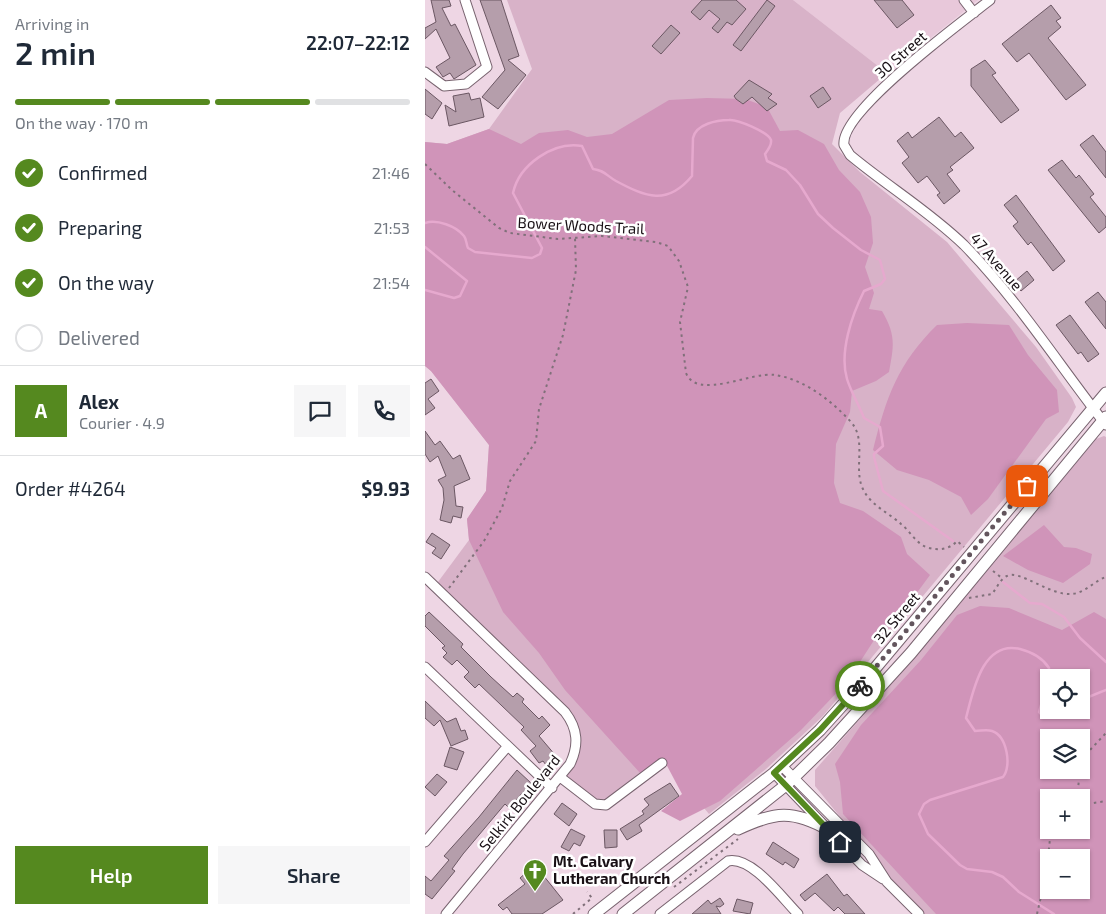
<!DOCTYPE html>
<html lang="en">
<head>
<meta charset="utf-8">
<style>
	:root { --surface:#fff; --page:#f6f6f7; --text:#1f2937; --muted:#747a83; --line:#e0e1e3; --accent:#55891f }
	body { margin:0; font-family:"Exo 2",sans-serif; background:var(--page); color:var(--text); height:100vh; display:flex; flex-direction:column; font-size:19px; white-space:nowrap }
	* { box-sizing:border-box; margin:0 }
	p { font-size:16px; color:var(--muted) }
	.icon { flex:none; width:28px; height:28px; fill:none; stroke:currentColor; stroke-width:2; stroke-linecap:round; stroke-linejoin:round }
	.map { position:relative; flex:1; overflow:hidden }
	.panel { display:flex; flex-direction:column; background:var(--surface); width:425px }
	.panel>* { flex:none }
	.controls { position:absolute; left:615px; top:669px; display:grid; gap:10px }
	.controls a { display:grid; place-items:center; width:50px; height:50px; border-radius:0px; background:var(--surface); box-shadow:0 1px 4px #0004; font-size:25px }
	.pin { position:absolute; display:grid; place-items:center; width:42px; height:42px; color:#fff; margin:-21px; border-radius:10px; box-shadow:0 2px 8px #0006 }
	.courier { position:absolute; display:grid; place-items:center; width:50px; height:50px; margin:-25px; border:4px solid #55891f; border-radius:50%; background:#fff; color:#222; box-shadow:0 1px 6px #0007 }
	.headline em { font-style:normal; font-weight:600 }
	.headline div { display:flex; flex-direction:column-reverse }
	.headline { display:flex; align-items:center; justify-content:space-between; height:85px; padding:0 15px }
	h1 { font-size:32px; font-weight:600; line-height:38px }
	.bar { display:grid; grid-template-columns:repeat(4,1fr); gap:8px 5px; align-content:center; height:60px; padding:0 15px }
	.bar i { height:6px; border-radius:4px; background:var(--line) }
	.bar .current { background:var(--accent) }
	.bar p { grid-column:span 4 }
	.line { display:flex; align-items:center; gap:12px; padding:0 15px; border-top:1px solid var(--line) }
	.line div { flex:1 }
	.round { display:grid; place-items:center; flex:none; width:52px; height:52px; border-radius:0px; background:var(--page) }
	ol { padding:0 15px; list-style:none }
	li { display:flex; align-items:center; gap:15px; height:55px }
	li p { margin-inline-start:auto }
	li .icon { padding:5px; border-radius:50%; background:var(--accent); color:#fff; stroke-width:4 }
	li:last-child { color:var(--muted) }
	li i { width:28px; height:28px; border:2px solid var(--line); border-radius:50% }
	.cta { display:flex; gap:10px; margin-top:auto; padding:10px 15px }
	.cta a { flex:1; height:58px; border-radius:0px; background:var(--accent); color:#fff; font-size:20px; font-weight:600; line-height:58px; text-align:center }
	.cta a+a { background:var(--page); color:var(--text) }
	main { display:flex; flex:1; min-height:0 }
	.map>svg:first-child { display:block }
	.built { fill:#e8c8da }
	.green { fill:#d8b2c8; fill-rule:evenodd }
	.forest { fill:#d094b9; fill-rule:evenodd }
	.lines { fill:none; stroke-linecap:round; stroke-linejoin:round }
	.stream { stroke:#e6a9ce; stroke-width:2.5 }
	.building { fill:#b59eab; stroke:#6b5763 }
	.minor-casing { stroke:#78636f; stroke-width:11 }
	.major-casing { stroke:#78636f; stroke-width:13 }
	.path { stroke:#80707a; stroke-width:2; stroke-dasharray:2.5 4; stroke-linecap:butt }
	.minor { stroke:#fff; stroke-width:9 }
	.major { stroke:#fff; stroke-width:11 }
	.done { stroke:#63555d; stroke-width:5; stroke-dasharray:0 9 }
	.route { stroke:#55891f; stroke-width:6 }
	.labels { text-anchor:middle; stroke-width:5; stroke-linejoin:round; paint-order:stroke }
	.street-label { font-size:15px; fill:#181015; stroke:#fff }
	.poi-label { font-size:15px; font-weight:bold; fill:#181015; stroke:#fff; text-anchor:start }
</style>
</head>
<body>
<main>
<section class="panel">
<div class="headline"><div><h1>2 min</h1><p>Arriving in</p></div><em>22:07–22:12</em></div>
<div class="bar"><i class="current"></i><i class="current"></i><i class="current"></i><i></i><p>On the way · 170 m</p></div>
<ol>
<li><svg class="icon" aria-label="check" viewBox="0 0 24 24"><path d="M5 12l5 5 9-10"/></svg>Confirmed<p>21:46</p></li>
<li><svg class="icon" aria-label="check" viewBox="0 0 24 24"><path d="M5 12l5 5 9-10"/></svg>Preparing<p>21:53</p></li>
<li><svg class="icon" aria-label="check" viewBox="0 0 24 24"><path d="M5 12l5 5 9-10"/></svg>On the way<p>21:54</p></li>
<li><i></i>Delivered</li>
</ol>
<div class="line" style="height:90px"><b class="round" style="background:var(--accent);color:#fff">A</b><div><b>Alex</b><p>Courier · 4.9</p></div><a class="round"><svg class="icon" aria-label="chat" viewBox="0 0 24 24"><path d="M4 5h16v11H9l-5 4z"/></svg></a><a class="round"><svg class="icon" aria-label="phone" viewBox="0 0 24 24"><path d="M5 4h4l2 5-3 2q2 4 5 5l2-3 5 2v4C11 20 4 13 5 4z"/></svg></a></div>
<div class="line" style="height:65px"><div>Order #4264</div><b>$9.93</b></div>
<div class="cta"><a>Help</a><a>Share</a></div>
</section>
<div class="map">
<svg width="681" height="914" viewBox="0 0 681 914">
	<rect width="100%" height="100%" fill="#eed6e4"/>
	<path class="built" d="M368,0H553L462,73Z"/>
	<path class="green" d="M82,0H368L462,73L415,113L407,144L435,172L522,242L611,347L647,398L651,407L643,422L398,716L341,769L284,814L240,761L177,805L135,777L145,764L148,724L10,586L44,540L42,519L61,491L64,445L6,371L0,366V142L22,144L64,129L107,69Z
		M679,436L681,437V914H494L390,786V770L489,658L671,439ZM624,678H656V710H624ZM624,738H656V770H624ZM624,798H656V830H624ZM624,858H656V890H624Z"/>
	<path class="forest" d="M282,98L320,99L342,107L355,131L373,130L399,144L414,170L435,192L446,217L448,243L440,267L449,293L444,309L457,311C471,335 469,345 464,372L451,381L427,391L425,412L411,444L409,483L415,503L438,511L476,537L482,554L505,575L494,590L453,634L422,682L376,730L295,801L255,821L236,811L257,794L240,762L216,774L140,690L114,653L78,612L44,540L42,519L61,491L64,445L6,371L0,366V142L22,144L64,129L96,144L114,133L143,130L162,137L187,134L244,100Z
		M542,323L584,325L603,355L632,390L634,412L621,419L563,499L546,515L536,497L504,480L472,470L448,450C461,398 473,363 512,325Z
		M619,525L639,547L651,548L667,554L665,564L638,583L603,570L578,556Z
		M555,606L584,608L637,630L669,612L681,619V914H511L418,814L415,782L410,764L436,725L496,660L532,615ZM624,678H656V710H624ZM624,738H656V770H624ZM624,798H656V830H624ZM624,858H656V890H624Z"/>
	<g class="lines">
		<path class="stream" d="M0,223C12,219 31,226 39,236C42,240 41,244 43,248L50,252L107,258L115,254L117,248L88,193C94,165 128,141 157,146L168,169C179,170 182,176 191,181C221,197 242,206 267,176L268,138C271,124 292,120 304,120C312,119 343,132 346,140C347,145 343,150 340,154L342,161L361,170L375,185L393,214L408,228L436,250L455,260L460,279L456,284L439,291C427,315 414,352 422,379C426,392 434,405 439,418L455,427L458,446L449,454V457L458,491L528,541
			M0,247L42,281L35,296L29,298L0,290
			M578,582L605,603L617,604L639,617L655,638L681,662
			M656,700L681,690
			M629,914L594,892L578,877L567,872L542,869L535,865L503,834L494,814L499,804L505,800L578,777C587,766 582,736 567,731C561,729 556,731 550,731L541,718C548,692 557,640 595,649C607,652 617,657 624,668L622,684L614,712L619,717H625L640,710"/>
	</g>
	<path class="building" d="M6,0H24L26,6L17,8L26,26L30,24L51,65L29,79L25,73L18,77L11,67L25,58L11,29L0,39V28L11,22Z
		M55,0H76L94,56L83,60L101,75L73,109L57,97L80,70Z
		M277,0H311L321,9L307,25L302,22L293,33L287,28L295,19L284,10L275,20L266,12Z
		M342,0L350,6L316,51L308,45Z
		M449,0H477L489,15L472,28Z
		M626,5L636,18L631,21L636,27L623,38L661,85L641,100L604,53L592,62L577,44Z
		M246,25L255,33L236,54L227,46Z
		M560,60L571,73L567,75L594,110L576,123L546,86V69Z
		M324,80L347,94L343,98L352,104L342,111L327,97L318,104L311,99L309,96Z
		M398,87L406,99L393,108L385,96Z
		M0,89L17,103L7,119L0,114Z
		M44,93L46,100L55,98L59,117L24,126L20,105L31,112L28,96Z
		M514,117L530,137L536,132L549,148L525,167L528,170L522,174L535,191L519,204L512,195L515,193L502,176L493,183L477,163L484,157L472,141L483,132L487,138Z
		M668,135L681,152V178L655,145Z
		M637,160L651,178L654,175L669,194L665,197L681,217V227L674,233L623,170Z
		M591,195L640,261L628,271L606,242L603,245L588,226L593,222L579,205Z
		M602,271L609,280L596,291L589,282Z
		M673,292L681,302V329L660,302Z
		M645,315L674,354L663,362L656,352L653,354L631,325Z
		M6,379L14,391L3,399L10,408L0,415V383Z
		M0,431L10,445L15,441L28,459L35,455L45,479L29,486L31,506L38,507L36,518L28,516L26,523L15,520L19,500L18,488L13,480L21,476L13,456L5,462L0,454Z
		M7,533L25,545L16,559L7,553L11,548L1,542Z
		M4,612L38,644L36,647L66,677L88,697L92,693L99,699L97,702L114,719L117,716L125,725L114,736L131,756L129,759L132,763L124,769L118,761L114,763L105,751L111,746L96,730L99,727L54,684L50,688L39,677L44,672L32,660L27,665L18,657L22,653L17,648L20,646L0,626V616Z
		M0,701L22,722L31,718L36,731L40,730L43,739L26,746L15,720L9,726L0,718Z
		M25,747L39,752L32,770L19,766Z
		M92,770L106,783L84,808L80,804L38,854L27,869L30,871L7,899L0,894V876L6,881L24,860L19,856L54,817Z
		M12,774L22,782L10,796L0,787Z
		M245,783L254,796L214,825L217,831L202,840L195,829L219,814L217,811L224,805L219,799Z
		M137,803L152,814L144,826L129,814Z
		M146,829L160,836L155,846L149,843L144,851L136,847Z
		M179,830H192V847L180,848Z
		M348,842L374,859L369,868L360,862L358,865L341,854Z
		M110,865L138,900L117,914H87L82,907L78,910L73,905L100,884L95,878Z
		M402,874L419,896L422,894L440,914H420L413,907L409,911L390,893L380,901L375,895Z
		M295,898L299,904L295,907L291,906L296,914H267L283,900L286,904Z
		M312,899L328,903L325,914L308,911Z"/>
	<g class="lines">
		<g class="minor-casing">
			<path id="minor" d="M539,0L549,13
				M565,0C537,22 414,112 419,145L425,155C462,186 504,211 539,245C592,299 634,365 681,425
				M0,72L19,86L41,84L62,67L40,0
				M0,577L140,712C153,729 154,745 145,764L21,914
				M0,667L127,788
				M357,766L444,854L462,882L494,914
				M349,773L437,865L458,879
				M135,777L170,804L181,805L237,763
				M0,842L82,747
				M235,914L303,861C327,856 357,898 373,914"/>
		</g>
		<g class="major-casing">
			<path id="major" d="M313,829C350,812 367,809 404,830
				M169,914L349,773L395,730L442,678L681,393
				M198,914L361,785L404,743L486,653L681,417"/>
		</g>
		<path class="path" d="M0,164L27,190L74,228L85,233L133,239L177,236L231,242L243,246L254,261L263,287L255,322L261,373C272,401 327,371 350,375C379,379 407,401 426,422C441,439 430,464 436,484C442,504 463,512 476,524C484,530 491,543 501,547C512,551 524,550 532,541L539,547
			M568,571L578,579
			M24,588L59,541L77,508L85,481L111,441L114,409L138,335L151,270L150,238
			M544,598L567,594C572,588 575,579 582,576C594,569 625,596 647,594C660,593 669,581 681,577
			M656,767L665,750L681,733
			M652,798L655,770
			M656,805L681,801
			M249,887L313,839
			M148,914L167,898L162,892
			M612,914L621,875L626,830"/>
		<use href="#minor" class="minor"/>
		<use href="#major" class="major"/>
	</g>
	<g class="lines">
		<path class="done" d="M435,686L602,486"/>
		<path class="route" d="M415,842L349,773L395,730L435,686"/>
	</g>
	<defs>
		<g id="church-pin" transform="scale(1.25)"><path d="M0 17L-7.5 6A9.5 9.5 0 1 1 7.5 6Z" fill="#55891f" stroke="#fff"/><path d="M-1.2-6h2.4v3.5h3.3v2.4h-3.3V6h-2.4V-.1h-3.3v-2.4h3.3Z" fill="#fff"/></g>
	</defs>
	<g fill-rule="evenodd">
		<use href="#church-pin" x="110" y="871"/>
	</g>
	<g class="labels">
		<g class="street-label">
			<text transform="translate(476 55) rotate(-41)" y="5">30 Street</text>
			<text transform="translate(156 226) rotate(3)" y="5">Bower Woods Trail</text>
			<text transform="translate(571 262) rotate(49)" y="5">47 Avenue</text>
			<text transform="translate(472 618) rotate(-50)" y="5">32 Street</text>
			<text transform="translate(95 803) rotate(-51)" y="5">Selkirk Boulevard</text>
		</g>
		<g class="poi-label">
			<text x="128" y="867">Mt. Calvary<tspan x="128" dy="17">Lutheran Church</tspan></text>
		</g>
	</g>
</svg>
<div class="controls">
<a><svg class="icon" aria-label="locate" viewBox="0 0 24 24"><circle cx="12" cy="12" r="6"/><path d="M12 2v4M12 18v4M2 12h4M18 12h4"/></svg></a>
<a><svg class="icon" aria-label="layers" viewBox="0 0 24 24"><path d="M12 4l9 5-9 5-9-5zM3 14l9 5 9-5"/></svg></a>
<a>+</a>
<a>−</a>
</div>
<div class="pin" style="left:602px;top:486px;background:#ea580c"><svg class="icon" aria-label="bag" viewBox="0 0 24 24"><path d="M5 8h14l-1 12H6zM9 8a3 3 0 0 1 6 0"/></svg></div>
<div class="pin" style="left:415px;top:842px;background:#1f2937"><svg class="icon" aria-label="home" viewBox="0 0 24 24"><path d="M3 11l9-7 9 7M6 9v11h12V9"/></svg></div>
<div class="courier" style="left:435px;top:686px"><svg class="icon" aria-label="bike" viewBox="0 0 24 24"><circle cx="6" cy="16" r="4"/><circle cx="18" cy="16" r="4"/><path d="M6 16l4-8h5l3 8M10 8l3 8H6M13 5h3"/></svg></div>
</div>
</main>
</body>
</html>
